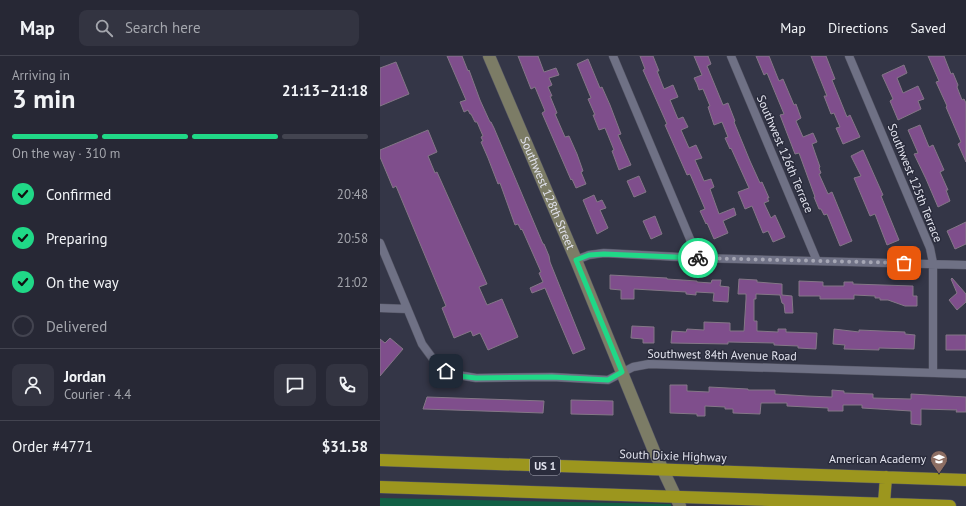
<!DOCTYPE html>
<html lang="en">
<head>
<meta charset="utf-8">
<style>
	:root { --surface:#272835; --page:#333441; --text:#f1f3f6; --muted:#a4a6ad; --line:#434450; --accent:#20d887 }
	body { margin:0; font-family:"PT Sans",sans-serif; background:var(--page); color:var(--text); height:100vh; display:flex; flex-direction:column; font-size:15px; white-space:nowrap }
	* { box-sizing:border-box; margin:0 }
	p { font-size:13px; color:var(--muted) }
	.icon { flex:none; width:22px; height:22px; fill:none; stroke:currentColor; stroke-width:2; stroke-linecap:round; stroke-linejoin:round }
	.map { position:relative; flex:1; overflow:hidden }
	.drawer { display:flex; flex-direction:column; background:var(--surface); width:380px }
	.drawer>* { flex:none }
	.pin { position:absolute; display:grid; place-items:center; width:34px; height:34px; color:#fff; margin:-17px; border-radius:8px; box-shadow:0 2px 6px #0006 }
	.courier { position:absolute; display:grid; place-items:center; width:40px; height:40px; margin:-20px; border:3px solid #20d887; border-radius:50%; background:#fff; color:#222; box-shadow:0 1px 5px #0007 }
	.summary em { font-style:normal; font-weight:700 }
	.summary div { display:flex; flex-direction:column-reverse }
	.summary { display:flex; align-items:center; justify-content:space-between; height:68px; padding:0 12px }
	h1 { font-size:26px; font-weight:700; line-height:30px }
	.bar { display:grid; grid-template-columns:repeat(4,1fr); gap:6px 4px; align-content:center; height:48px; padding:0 12px }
	.bar i { height:5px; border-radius:3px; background:var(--line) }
	.bar .selected { background:var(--accent) }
	.bar p { grid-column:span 4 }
	.line { display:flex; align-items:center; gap:10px; padding:0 12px; border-top:1px solid var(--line) }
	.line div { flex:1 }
	.round { display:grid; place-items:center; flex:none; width:42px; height:42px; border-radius:8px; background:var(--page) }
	ol { padding:0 12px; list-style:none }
	li { display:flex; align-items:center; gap:12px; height:44px }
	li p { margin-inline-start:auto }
	li .icon { padding:4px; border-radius:50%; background:var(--accent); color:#111; stroke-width:4 }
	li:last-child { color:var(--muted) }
	li i { width:22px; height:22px; border:2px solid var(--line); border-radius:50% }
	header { display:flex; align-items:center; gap:24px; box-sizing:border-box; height:56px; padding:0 20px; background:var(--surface); border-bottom:1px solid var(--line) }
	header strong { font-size:19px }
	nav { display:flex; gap:22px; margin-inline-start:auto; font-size:14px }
	.search { width:280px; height:36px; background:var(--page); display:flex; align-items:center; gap:10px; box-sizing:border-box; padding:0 14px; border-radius:8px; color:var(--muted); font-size:15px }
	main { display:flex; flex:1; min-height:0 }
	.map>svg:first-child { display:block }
	.green { fill:#116045 }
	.building { fill:#7f4e8c; stroke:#847787 }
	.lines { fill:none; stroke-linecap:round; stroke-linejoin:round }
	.street-casing { stroke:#535463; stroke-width:9 }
	.secondary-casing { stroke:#535463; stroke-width:13 }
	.highway-casing { stroke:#535463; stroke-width:13 }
	.street { stroke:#6f7185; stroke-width:8 }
	.secondary { stroke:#7c7c66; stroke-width:12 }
	.highway { stroke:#9c961e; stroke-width:12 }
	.done { stroke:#a5a6b4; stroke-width:4; stroke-dasharray:0 7.2 }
	.route { stroke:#20d887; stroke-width:5 }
	.labels { text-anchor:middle; stroke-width:3; stroke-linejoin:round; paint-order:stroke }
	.shield { fill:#2a2c3c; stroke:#abacb9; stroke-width:1 }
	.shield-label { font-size:11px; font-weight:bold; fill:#e2e3ee }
	.street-label { font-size:12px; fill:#e2e3ee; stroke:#2a2c3c }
	.poi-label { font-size:12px; fill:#e2e3ee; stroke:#2a2c3c; text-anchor:end }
</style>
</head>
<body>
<header>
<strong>Map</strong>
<div class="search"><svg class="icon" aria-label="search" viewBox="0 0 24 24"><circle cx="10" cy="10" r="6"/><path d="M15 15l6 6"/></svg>Search here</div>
<nav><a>Map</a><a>Directions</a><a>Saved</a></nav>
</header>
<main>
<section class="drawer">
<div class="summary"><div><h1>3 min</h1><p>Arriving in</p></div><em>21:13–21:18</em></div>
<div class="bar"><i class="selected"></i><i class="selected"></i><i class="selected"></i><i></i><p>On the way · 310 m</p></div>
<ol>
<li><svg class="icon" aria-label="check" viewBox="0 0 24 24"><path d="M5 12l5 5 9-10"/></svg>Confirmed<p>20:48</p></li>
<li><svg class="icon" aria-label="check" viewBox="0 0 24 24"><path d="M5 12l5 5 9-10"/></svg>Preparing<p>20:58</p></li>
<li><svg class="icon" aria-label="check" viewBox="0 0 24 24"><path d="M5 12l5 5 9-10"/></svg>On the way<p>21:02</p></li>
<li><i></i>Delivered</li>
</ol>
<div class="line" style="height:72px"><a class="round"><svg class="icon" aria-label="person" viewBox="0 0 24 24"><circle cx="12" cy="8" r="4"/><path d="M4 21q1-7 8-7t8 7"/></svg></a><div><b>Jordan</b><p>Courier · 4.4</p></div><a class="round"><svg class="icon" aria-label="chat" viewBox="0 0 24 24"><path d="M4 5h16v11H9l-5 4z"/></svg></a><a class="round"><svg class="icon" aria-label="phone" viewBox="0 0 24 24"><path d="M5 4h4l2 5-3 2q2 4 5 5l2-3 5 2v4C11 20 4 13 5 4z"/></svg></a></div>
<div class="line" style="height:52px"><div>Order #4771</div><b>$31.58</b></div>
</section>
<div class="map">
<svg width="586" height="450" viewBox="0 0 586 450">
	<rect width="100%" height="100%" fill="#343647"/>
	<path class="green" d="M0,442L291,448V450H0Z"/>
	<path class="building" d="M67,0H82L88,15L89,14L100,44L110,66H111L114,72L163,188H164L169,200L170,206L205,293L193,298L165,232L152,237L150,232L163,226L159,217L161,216L142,173L141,174L138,168L135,169L120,127L118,128L108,102L101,86L103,85L101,81L103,80L97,66H95L91,58H90L88,54L84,56L80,46L86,44Z
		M138,0H158L164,16L176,12L179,19L169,22L172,29L168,31L172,40H170L177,57L175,58L185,81L189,80L197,98L203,115L201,116L206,128L196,132L192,123L191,124L162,57L165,55L155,31L151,33Z
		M260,0H273L279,15H277L284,33L293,29L298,41L290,44L298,63L303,61L308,71L301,74L309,92L316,89L322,102L315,104L324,125L331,123L334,131L330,133L339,158L354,152L356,159L343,165L348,177L334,183L327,167L326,168L320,155L325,153L310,118L307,119L285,69L287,68L263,14L265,13Z
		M314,0H328L331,8L327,10L343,49L348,47L355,65L354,66L370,105L380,127L382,126L389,142H387L389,145L384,147L391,162L395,159L405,181L393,186L388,175L383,177L372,150L365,153L358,136L369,132L351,92L350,93L345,82L348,81L342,66L334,69L328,51L330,50L323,33L319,34L317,28L314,22L322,19Z
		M376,0H389L399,25L403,23L414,49L416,48L421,62L416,65L423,81L433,77L437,86L432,88L440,111L439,112L441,117L439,118L448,138L452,136L472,185L460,190L447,158L444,159L441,153H439L434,141H435L419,97L415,98L400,59L404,58L387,17L384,19Z
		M431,0H446L455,23L452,24L467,61L470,59L480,81L463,88L456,72L460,71L454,57L451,58L444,40H447Z
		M548,0H564L571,18L573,17L578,29L577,31L582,44L584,43L586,47V106L578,88L581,86L566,51L567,50L556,26L559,25Z
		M208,3L220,32L222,31L230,49L241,78L238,79L251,109L241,113L239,114L232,95L234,94L225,72L219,74L213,59H215L208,43L211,42L197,8Z
		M16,6L29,38L0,50V12Z
		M524,9L527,17L517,22L523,37L538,30L544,43L538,45L541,53L518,64L510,45L513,43L502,19Z
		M540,69L549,91L553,89L564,114L560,116L568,134H566L570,145L558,151L546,123L534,98L538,97L528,74Z
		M48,74L57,96L48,100L55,117L57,116L107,228L99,231L107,249L122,243L138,281L108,294L100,277L93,280L91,275L74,282L62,252L66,250L16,130L13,132L0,101V94Z
		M483,94L503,139L501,140L519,184L507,189L495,158L490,160L474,122L481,120L471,100Z
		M259,120L266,136L254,141L247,125Z
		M214,139L217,146L222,144L226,152L220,154L228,172L217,178L203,144Z
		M275,160L282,178L271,183L263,165Z
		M586,166V188L575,193L567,175Z
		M230,219L287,222V223L317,225V226L331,227L332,224H341L340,230L349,231L348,246L333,245L334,237L316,236V239L306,238V236L254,233V243H241V234L230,233Z
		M572,222L586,238V246L577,254L569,244L577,237L571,223Z
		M359,223L377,224V226L402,228V239L412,240L413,257H405L404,248L402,247L400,239L376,238V243H374V265H377V275L398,276V273H406V276L437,277L436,293L418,292V290L394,289V287L348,286V288L291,287L292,275L306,276L307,273L324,274V266L350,267V275H364L366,243V238H358Z
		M419,225L443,226V230H464V226H473V228L533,230V240H537V250H525L508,244H500V242H495V240L474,239V243H440V240H419Z
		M252,270L274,271V287H263V283L251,282Z
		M454,273L479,276V274L525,276V278L535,279L534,293L499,292V294L464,293L465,289L453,288Z
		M566,279H586V294H566Z
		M10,282L23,293L0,320V283L5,287Z
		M290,329H307V335L329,336V331L368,333V334H395V338L427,340L452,341V334L464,335V337L493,338V342L531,343V338L586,341V356H576L577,354L541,353V369L531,368V355L482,352V349H463V355H448V352L407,350V347H381L380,358L353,357V353H345V351L325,350V360H317V358L290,357Z
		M47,341L164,345L163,357L43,353Z
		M191,344L233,345V359L191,358Z"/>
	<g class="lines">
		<g class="street-casing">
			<path id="street" d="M233,0L318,202
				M351,0L437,205
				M469,0L550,192L553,207V316
				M0,187L42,288L56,307L72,318L96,322L172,321L228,324L253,311L269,308L586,318
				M196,204L209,199L224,197L318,202L586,209
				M0,252L27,253"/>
		</g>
		<g class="secondary-casing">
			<g id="secondary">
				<path id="s1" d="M109,0L196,204L274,395L300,450"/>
			</g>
		</g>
		<g class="highway-casing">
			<path id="highway" d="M0,404L586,424
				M0,431L570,450
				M504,447L506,421"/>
		</g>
		<use href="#street" class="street"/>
		<use href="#secondary" class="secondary"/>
		<use href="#highway" class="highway"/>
	</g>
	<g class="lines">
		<path class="done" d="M318,202L524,207"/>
		<path class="route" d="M66,315L79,320L96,322L172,321L228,324L242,316L196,204L209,199L224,198L318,202"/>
	</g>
	<defs>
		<g id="school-pin" transform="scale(0.9)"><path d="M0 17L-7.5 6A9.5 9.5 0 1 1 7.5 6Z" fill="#8d6e63" stroke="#2a2c3c"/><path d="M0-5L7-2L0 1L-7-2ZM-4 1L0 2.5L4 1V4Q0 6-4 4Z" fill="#fff"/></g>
	</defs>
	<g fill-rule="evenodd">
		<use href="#school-pin" x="559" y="403"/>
	</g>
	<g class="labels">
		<rect class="shield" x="150" y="401" width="30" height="18" rx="3"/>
		<g class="shield-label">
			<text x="165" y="414">US 1</text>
		</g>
		<g class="street-label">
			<text transform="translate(405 98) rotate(67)" y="4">Southwest 126th Terrace</text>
			<text transform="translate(535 127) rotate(68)" y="4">Southwest 125th Terrace</text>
			<text dy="4" stroke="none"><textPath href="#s1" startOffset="149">Southwest 128th Street</textPath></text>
			<text transform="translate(342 299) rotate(1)" y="4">Southwest 84th Avenue Road</text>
			<text transform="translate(293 400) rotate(2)" y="4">South Dixie Highway</text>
		</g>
		<g class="poi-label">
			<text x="546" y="407">American Academy</text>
		</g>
	</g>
</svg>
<div class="pin" style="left:524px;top:207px;background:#ea580c"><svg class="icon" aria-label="bag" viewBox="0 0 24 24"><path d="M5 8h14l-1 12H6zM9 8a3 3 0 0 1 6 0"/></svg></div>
<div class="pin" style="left:66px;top:315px;background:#1f2937"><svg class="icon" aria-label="home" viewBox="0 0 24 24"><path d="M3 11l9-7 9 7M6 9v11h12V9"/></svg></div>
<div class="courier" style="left:318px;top:202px"><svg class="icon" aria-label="bike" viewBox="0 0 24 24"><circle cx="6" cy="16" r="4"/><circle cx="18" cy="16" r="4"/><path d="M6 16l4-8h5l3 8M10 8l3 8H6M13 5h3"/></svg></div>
</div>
</main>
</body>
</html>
